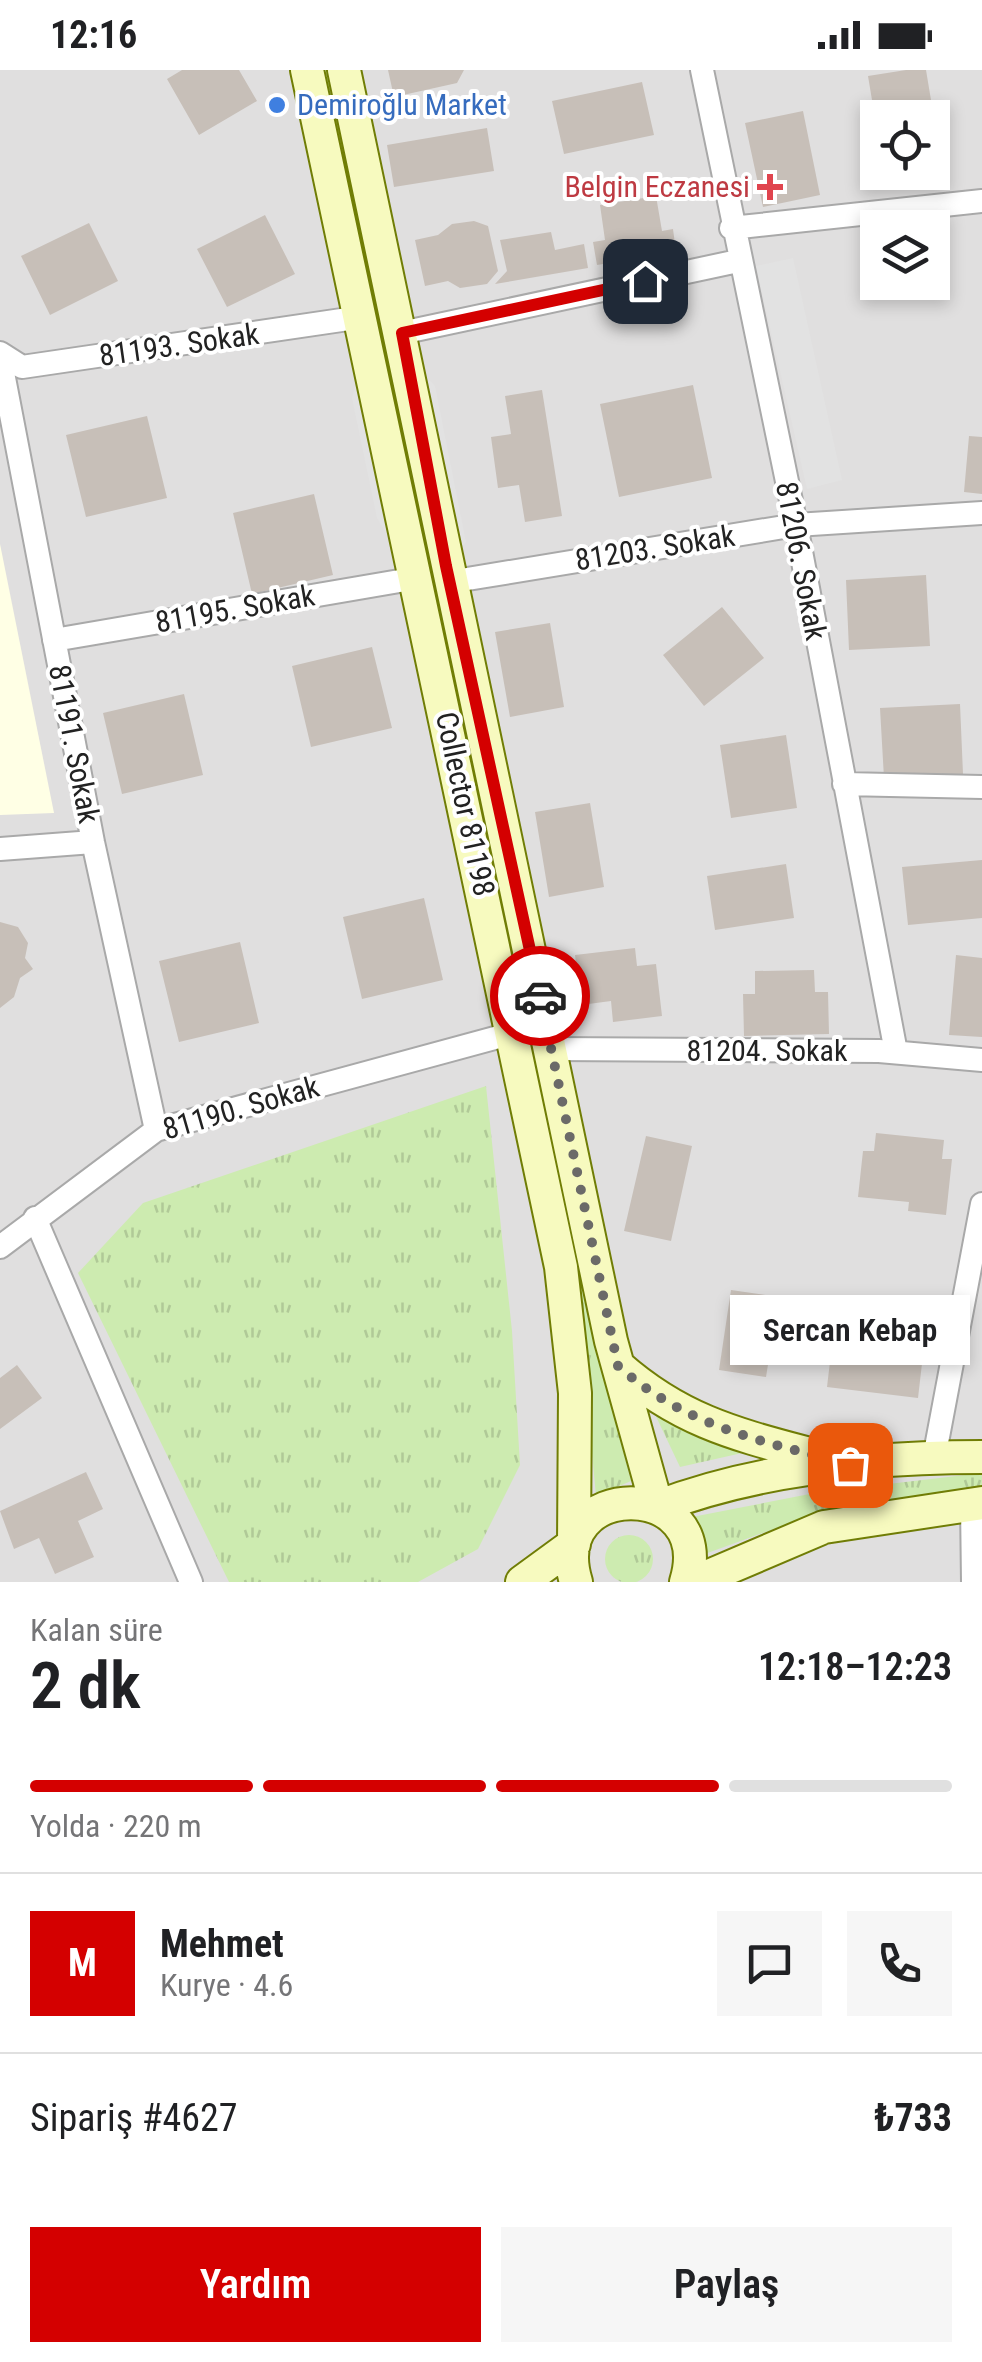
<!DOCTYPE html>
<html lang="tr">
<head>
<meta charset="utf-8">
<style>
	:root { --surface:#fff; --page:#f6f6f6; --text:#202124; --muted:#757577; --line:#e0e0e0; --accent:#d40000 }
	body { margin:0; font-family:"Roboto Condensed",sans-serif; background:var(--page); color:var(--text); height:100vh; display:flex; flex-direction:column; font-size:38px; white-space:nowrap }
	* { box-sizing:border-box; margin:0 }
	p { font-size:32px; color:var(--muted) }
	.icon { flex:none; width:55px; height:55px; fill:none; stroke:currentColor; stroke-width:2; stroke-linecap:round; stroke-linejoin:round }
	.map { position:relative; height:1512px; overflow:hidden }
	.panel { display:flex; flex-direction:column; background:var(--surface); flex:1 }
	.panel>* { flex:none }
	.controls { position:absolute; left:860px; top:30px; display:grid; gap:20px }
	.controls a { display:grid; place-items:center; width:90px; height:90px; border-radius:0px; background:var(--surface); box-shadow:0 5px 15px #0003; font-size:50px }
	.pin { position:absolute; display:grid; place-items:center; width:85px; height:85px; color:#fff; margin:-42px; border-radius:20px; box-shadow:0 5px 15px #0006 }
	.courier { position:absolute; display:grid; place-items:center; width:100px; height:100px; margin:-50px; border:8px solid #d40000; border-radius:50%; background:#fff; color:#222; box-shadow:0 2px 12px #0007 }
	.bubble { position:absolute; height:70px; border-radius:0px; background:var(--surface); box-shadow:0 5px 15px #0003; font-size:32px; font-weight:600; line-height:70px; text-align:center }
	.headline em { font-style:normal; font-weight:600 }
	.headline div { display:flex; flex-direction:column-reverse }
	.headline { display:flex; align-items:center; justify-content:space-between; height:170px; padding:0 30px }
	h1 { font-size:65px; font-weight:600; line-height:75px }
	.bar { display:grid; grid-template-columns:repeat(4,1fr); gap:15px 10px; align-content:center; height:120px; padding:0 30px }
	.bar i { height:12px; border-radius:8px; background:var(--line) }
	.bar .selected { background:var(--accent) }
	.bar p { grid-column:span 4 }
	.line { display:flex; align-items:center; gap:25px; padding:0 30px; border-top:2px solid var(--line) }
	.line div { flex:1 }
	.round { display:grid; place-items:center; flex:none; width:105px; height:105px; border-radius:0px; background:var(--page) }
	.action { display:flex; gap:20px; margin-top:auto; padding:20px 30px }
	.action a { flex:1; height:115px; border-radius:0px; background:var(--accent); color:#fff; font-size:40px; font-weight:600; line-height:115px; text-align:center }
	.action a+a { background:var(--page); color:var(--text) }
	.status { display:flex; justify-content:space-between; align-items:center; height:70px; padding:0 50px; background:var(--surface); direction:ltr }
	.status svg { height:28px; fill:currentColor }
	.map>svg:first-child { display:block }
	.residential { fill:#e0dfdf; fill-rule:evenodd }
	.education { fill:#ffffe5 }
	.grass { fill:url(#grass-tufts) }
	.parking { fill:#e2e2e2 }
	.building { fill:#c7bfb8 }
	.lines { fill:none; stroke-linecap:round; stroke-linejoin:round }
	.street-casing { stroke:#a9a9a9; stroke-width:26 }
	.secondary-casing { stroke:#707d05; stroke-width:36 }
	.street { stroke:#fff; stroke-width:22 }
	.secondary { stroke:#f7fabf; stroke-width:32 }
	.done { stroke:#6b6a68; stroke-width:10; stroke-dasharray:0 18 }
	.route { stroke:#d40000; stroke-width:12 }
	.shop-dot { fill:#3f7fe0; stroke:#fff; stroke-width:4 }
	.health-dot { fill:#e0444e; stroke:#fff; stroke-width:4 }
	.labels { text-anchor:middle; stroke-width:8; stroke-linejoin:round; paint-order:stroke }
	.shop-label { font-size:30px; fill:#366cbe; stroke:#fff; text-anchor:start }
	.health-label { font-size:30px; fill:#be3a42; stroke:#fff; text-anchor:end }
	.street-label { font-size:30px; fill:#222; stroke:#fff }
</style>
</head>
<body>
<div class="status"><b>12:16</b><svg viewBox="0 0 49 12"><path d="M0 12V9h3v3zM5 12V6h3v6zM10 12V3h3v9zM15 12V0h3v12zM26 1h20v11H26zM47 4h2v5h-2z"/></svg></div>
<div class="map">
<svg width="982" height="1512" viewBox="0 0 982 1512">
	<defs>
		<pattern id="grass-tufts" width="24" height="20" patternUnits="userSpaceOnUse" patternTransform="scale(2.5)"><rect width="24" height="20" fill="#cdebb0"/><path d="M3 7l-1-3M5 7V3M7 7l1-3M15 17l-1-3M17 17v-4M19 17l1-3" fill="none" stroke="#b0c997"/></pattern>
	</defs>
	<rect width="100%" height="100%" fill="#f2efe9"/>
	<path class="residential" d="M0,0H982V1512H0ZM878,48H932V102H878ZM878,158H932V212H878Z"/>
	<path class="education" d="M0,474L54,743L0,745Z"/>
	<path class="grass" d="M322,0H329L587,1238L631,1411L596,1426L579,1240Z
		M486,1016L512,1261L520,1395L478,1479L418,1512H229L78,1203L143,1133Z
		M651,1336L751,1381L680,1397Z
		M982,1403V1417L826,1440L702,1485L692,1447L820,1422Z
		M605 1489a24 24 0 1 1 48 0a24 24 0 1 1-48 0Z"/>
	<path class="parking" d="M793,188L842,410L807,419L756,196Z
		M421,301L435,316L466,472L458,481Z
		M358,308L391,471L377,448L352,328Z"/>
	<path class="building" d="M182,0H239L257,31L199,65L167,9Z
		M388,0H464L457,13L394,27Z
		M906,0H926L934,48H875L868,6Z
		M642,12L654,65L564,84L552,31Z
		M803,41L820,125L763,137L745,53Z
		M932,52L940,83L932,84Z
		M487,58L494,101L394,117L387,75Z
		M656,126L662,161L673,159L676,182L597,195L593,172L605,170L600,135Z
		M265,145L295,204L227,237L197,179Z
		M474,151L488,156L498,201L487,214L460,218L448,211L425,216L415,170L438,165L452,154Z
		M89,153L118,211L50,245L21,186Z
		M551,162L555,180L584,174L588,198L495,214L507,201L500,170Z
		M693,315L712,408L619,427L600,334Z
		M542,320L562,446L525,452L519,415L498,418L491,367L511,364L505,326Z
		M147,346L167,428L86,447L66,365Z
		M969,366L982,367V424L964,422Z
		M314,424L333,505L252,524L233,443Z
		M926,505L930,576L849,580L846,510Z
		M722,537L764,588L704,636L663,585Z
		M550,553L564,637L510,647L495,562Z
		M372,577L392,658L311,677L292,596Z
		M184,624L203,705L122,724L103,643Z
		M960,634L963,704L884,708L880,638Z
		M786,665L797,738L731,748L720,675Z
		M590,733L604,817L549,827L535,742Z
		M982,790V848L908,855L902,797Z
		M786,794L794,848L715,860L707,806Z
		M424,828L443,910L362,929L343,847Z
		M0,852L18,857L28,873L25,888L33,899L20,908L14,927L0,938Z
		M240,872L259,953L179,972L159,891Z
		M635,878L637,896L656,894L662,946L613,952L611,931L581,935L575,885Z
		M956,885L982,888V967L949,965Z
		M814,900L815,922H828L829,964L744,966L743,924H755V901Z
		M876,1063L944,1070L942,1089H952L946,1145L908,1141L909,1132L858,1127L863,1081H874Z
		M646,1066L692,1076L671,1171L624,1161Z
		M731,1220L779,1227L766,1307L719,1300Z
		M835,1249L926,1259L918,1328L827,1317Z
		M17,1295L42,1328L0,1359V1308Z
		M86,1402L103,1439L78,1451L94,1487L55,1504L39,1468L14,1479L0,1441Z"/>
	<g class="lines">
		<g class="street-casing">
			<path id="street" d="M702,0L796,455L896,982
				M731,158L982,131
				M401,263L738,191
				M0,283L22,297L362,247
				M0,287L93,772L156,1060
				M449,512L796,455L982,443
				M54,570L417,508
				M844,714L982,717
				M0,779L93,772
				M552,979L879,981L982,990
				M35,1148L191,1512
				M0,1177L156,1060L513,963
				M934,1388L982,1134
				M972,1434L973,1512"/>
		</g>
		<g class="secondary-casing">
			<path id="secondary" d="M307,0L561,1197L575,1323L574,1474
				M344,0L611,1271L657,1437
				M618,1296C687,1357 749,1367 835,1391
				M657,1437C759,1398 873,1387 982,1387
				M522,1512L574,1474
				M576,1512C544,1407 718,1407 686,1512
				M695,1512L824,1457L982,1433"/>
		</g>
		<use href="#street" class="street"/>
		<use href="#secondary" class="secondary"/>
	</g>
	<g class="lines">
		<path class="done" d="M540,926L618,1296C690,1359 761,1370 850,1395"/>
		<path class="route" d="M540,926L446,496L402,263L645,211"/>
	</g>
	<circle class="shop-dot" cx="277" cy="35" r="10"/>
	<path class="health-dot" d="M765 102h10v10h10v10h-10v10h-10v-10h-10v-10h10z"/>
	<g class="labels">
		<g class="shop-label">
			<text x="297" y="45">Demiroğlu Market</text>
		</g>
		<g class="health-label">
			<text x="750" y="127">Belgin Eczanesi</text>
		</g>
		<g class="street-label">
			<text transform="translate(179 275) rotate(-8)" y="10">81193. Sokak</text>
			<text transform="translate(655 478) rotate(-9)" y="10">81203. Sokak</text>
			<text transform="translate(801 491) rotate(79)" y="10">81206. Sokak</text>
			<text transform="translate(235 539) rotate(-10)" y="10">81195. Sokak</text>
			<text transform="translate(74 674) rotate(79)" y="10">81191. Sokak</text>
			<text transform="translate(465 734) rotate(78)" y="10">Collector 81198</text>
			<text x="767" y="991">81204. Sokak</text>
			<text transform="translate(241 1038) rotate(-16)" y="10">81190. Sokak</text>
		</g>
	</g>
</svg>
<div class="controls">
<a><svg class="icon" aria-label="locate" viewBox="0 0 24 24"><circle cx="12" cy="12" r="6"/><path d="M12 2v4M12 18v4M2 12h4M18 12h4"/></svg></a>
<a><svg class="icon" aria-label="layers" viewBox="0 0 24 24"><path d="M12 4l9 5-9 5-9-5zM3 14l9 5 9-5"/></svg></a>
</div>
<div class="pin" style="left:850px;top:1395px;background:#ea580c"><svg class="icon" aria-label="bag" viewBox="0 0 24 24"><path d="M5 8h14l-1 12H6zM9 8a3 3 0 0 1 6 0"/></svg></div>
<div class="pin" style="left:645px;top:211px;background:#1f2937"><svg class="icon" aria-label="home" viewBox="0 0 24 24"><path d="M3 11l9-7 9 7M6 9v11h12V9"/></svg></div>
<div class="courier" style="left:540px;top:926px"><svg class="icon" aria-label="car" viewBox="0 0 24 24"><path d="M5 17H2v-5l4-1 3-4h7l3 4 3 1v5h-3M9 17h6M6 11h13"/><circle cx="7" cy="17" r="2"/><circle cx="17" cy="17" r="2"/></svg></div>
<div class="bubble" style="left:730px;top:1225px;width:240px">Sercan Kebap</div>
</div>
<section class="panel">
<div class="headline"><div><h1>2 dk</h1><p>Kalan süre</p></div><em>12:18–12:23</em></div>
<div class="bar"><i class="selected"></i><i class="selected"></i><i class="selected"></i><i></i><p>Yolda · 220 m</p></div>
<div class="line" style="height:180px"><b class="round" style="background:var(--accent);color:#fff">M</b><div><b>Mehmet</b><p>Kurye · 4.6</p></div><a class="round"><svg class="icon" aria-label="chat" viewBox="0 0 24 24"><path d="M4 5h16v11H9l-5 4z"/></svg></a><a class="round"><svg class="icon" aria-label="phone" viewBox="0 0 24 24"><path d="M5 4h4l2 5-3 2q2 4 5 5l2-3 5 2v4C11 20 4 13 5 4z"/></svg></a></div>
<div class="line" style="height:130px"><div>Sipariş #4627</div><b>₺733</b></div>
<div class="action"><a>Yardım</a><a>Paylaş</a></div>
</section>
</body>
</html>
